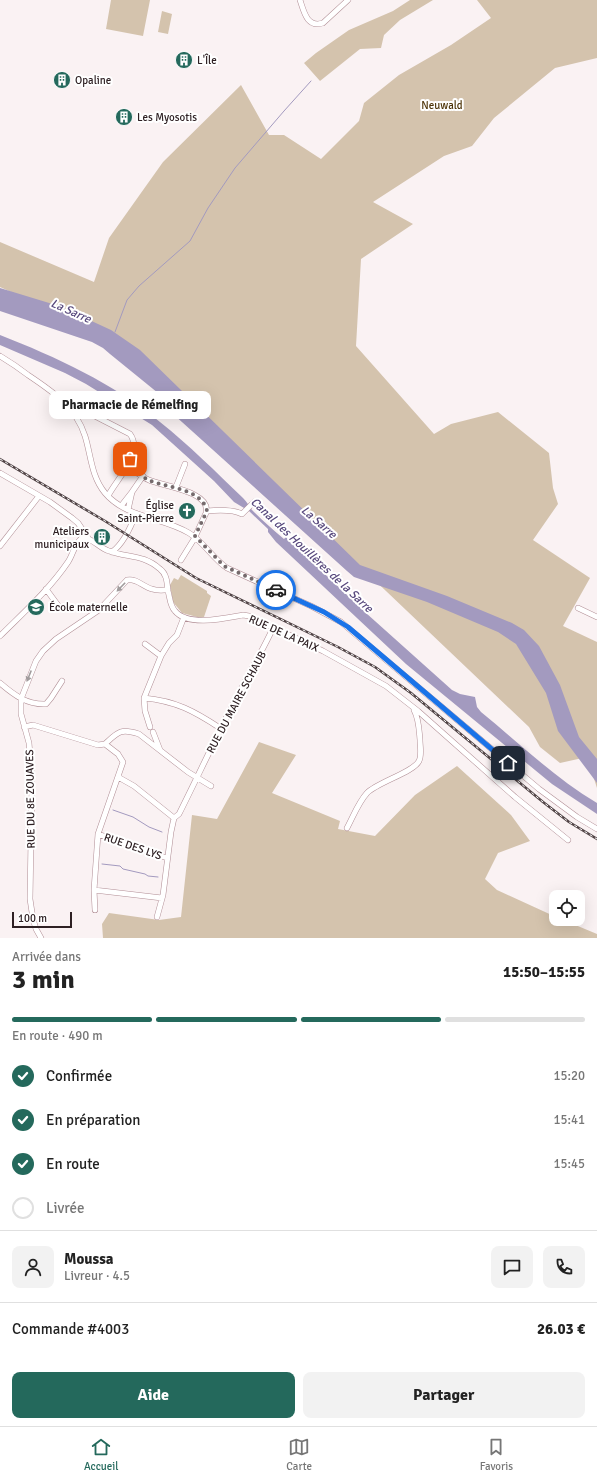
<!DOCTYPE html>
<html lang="fr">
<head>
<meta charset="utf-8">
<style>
	:root { --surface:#fff; --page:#f2f2f2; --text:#222; --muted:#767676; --line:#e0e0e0; --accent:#24695c }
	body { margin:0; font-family:Signika,sans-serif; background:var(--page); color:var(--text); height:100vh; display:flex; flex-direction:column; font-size:15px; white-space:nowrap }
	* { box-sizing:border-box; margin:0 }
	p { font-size:13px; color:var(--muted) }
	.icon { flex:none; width:22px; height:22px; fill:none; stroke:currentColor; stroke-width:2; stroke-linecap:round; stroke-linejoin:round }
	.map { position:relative; height:938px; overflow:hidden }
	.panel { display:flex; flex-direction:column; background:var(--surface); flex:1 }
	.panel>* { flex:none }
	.buttons { position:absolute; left:549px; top:890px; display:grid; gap:8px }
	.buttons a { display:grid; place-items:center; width:36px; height:36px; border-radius:8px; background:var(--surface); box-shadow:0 4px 16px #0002; font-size:20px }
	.scale { position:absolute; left:12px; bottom:10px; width:60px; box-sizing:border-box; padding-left:4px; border:2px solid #2e2023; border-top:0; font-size:11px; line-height:14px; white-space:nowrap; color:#2e2023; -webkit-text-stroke:3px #fff; paint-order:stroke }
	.pin { position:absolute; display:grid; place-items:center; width:34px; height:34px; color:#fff; margin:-17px; border-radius:8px; box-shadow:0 2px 6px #0006 }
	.courier { position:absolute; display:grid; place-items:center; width:40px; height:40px; margin:-20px; border:3px solid #1a73e8; border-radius:50%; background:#fff; color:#222; box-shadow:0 1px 5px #0007 }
	.bubble { position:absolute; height:28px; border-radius:8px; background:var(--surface); box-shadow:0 4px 16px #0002; font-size:13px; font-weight:800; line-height:28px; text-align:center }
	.summary em { font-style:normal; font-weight:800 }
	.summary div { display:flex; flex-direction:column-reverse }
	.summary { display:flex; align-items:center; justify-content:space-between; height:68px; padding:0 12px }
	h1 { font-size:26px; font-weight:800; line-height:30px }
	.bar { display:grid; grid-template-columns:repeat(4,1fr); gap:6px 4px; align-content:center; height:48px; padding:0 12px }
	.bar i { height:5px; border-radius:3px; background:var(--line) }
	.bar .current { background:var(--accent) }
	.bar p { grid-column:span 4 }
	.line { display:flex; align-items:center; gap:10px; padding:0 12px; border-top:1px solid var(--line) }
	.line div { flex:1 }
	.round { display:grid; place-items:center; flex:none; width:42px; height:42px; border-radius:8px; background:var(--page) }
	ol { padding:0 12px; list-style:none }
	li { display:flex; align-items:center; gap:12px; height:44px }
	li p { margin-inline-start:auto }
	li .icon { padding:4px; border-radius:50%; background:var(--accent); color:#fff; stroke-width:4 }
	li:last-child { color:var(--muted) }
	li i { width:22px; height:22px; border:2px solid var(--line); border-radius:50% }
	.cta { display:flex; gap:8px; margin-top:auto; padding:8px 12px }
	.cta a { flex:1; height:46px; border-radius:8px; background:var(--accent); color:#fff; font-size:16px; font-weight:800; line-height:46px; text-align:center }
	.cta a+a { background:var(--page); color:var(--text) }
	.menu { display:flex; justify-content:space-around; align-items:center; height:56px; border-top:1px solid var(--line); background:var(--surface); font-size:11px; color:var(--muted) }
	.menu a { display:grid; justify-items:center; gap:2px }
	.menu .current { color:var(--accent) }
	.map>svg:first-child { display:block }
	.green { fill:#d4c3ad }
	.water { fill:#a39abf }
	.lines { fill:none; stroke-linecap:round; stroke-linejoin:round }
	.stream { stroke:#a39abf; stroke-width:1 }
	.minor-casing { stroke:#b18e95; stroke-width:6 }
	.minor { stroke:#fff; stroke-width:5 }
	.rail-casing { stroke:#514446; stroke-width:2.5 }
	.rail { stroke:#fff; stroke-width:1; stroke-dasharray:3; stroke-linecap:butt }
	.oneway { fill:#a19b9c }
	.done { stroke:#756a6c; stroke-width:4; stroke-dasharray:0 7.2 }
	.route { stroke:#1a73e8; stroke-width:5 }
	.labels { text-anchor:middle; stroke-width:4; stroke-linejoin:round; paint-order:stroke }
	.poi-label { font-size:11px; fill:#2e2023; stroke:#fff; text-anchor:start }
	.park-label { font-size:11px; fill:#4d3307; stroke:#fff }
	.street-label { font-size:11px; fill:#2e2023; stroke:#fff }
	.water-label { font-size:12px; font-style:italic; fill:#58497d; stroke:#fff }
</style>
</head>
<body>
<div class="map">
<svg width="597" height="938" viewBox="0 0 597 938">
	<rect width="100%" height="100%" fill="#faf2f3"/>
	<path class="green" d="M111,0H150L143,36L106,29Z
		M410,0H433L400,20L384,35L381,48L360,49L320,81L304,63L316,53L349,30L393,11Z
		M477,0H597V58L555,68L494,118L472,146L444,156L373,202L413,224L361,259L356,346L434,434L451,424L498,412L549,453L553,488L558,504L533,540L590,578L563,626L597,642V788L587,757L560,763L540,747L529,727L324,532L136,349L0,287V242L94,282L109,238L163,162L241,85L269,135H284L321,159L359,121L364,103L399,75L451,45L491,18Z
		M162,11L172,14L168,34L158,32Z
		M181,575L207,591V593L211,596L204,617L201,618L182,613L173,602L170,585L174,578L178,580Z
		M259,742L296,755L272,793L340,821L338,829L375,836L415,795L457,766L511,815L530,841L498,853L485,879L497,890L556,917V919H561L597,934V938H103L102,924L109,913L159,920L181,917L192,815L217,819Z"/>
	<path class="water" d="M0,288L59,306L111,330L140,350L360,565L447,596L512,623L524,630L539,646L560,685L579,737L597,759V783L558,731L546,693L516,644L498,632L427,602L354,577L347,571L162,404L158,393L110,354L103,348L92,342L0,311Z
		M0,335C56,357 113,383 160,422C189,445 216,472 243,498C247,502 249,506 252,510C262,520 273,530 284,539L286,537L366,613L452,690L460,694L475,697L477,707L481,712C519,743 555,778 597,803V814L552,784L406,664L276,542L268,532V529L249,511L234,502L214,481L152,425L86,384L65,373L0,345Z"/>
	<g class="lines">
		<path class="stream" d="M115,332L127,300L139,286L190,241L208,208L235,168L284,111L311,81
			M113,810L133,817L149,827L162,832
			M102,864L120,866L123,869L145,874L148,876L158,877"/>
		<g class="minor-casing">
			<path id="minor" d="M300,0C304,12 307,28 323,23L348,0
				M0,356C10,362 19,368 28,375C52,391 76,407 85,436C91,455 91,476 105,493C126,518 162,517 189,533C204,542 213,559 227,568L311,606L341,622L539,789L577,817L597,829
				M75,415L82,412L89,413L130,434C144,453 116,480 108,496
				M128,467C135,471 142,477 149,480C161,486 212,491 206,513L194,539L181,560
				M0,473L50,502L72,518L78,523L88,538
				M176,487L185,464
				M132,492L143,476
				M121,506L132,492L128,510
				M207,511C218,510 232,509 242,514L254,502
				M82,538C92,537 99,548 109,551C128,558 143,554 160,569C167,574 167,583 168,591C170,598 170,606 175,611C188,627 226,618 243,615L249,616L323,651L386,686L418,711L515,797L568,840
				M0,546L39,496
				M112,552C124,543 131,527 136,513
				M46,589L60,608
				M578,608L597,617
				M0,636C23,613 49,590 68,562C73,555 74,544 82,538
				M145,644L161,656
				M0,683C14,695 27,705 46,704L51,698L62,681
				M144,698C176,701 194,711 220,728
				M24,727L33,725L98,745L105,744
				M150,727L145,711L144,698L161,656L169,643L177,635L184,617
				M153,732L160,750
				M105,744C118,732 120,728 139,734L188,772L211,786
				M118,777L134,786L174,818
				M347,828C353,817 358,803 367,793C378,782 414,772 419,761C422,755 420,746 420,740C419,729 419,719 414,710
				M98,834L167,858
				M94,890L162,898
				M95,910L94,890L98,834L123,762L118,754L105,744
				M157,917L163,895L171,832L174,818L179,814C199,774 218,733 239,693C250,671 263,650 273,628
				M41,938L36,929L33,919L30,899L32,779L29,743L21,714V699L36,661L43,651L56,639L99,610L127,580C137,578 143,587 152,589C157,591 163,590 168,590"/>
		</g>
		<use href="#minor" class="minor"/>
		<g class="rail-casing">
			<path id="rail" d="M0,459L105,521L196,578L338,647L375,667L411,693L543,802L569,822L597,839"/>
		</g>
		<use href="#rail" class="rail"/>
	</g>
	<defs><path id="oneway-solid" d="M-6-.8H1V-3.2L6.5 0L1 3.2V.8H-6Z"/></defs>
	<g class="oneway">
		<use href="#oneway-solid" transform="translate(121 587) rotate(134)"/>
		<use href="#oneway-solid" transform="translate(29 676) rotate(112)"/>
	</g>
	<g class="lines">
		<path class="done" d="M130,459L128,467C135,471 142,477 149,480C166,488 202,488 207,511L195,536L224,566L276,590"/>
		<path class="route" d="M276,590L324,612L348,627L508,763"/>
	</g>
	<defs>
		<g id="building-disc" transform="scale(0.9)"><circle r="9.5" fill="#24695c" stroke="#fff"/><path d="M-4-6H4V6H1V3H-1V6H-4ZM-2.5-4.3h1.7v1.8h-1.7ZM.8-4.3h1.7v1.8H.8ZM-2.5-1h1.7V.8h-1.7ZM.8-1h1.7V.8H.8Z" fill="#fff"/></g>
		<g id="church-disc" transform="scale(0.9)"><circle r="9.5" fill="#24695c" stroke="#fff"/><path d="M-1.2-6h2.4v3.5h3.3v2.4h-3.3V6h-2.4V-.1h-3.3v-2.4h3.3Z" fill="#fff"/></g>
		<g id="school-disc" transform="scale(0.9)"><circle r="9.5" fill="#24695c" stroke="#fff"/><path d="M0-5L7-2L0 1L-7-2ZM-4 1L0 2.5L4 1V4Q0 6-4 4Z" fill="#fff"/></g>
	</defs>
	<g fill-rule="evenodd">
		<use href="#building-disc" x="184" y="60"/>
		<use href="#building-disc" x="62" y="80"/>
		<use href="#building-disc" x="124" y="117"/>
		<use href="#church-disc" x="187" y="511"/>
		<use href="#building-disc" x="102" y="537"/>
		<use href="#school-disc" x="36" y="607"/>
	</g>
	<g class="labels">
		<g class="poi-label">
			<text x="197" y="64">L'Île</text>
			<text x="75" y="84">Opaline</text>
			<text x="137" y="121">Les Myosotis</text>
			<text x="174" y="509" text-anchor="end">Église<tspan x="174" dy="13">Saint-Pierre</tspan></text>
			<text x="89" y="535" text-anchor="end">Ateliers<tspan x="89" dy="13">municipaux</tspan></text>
			<text x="49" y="611">École maternelle</text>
		</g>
		<g class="park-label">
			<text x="442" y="109">Neuwald</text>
		</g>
		<g class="street-label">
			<text transform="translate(284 633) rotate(24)" y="4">RUE DE LA PAIX</text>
			<text transform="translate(236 702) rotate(-62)" y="4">RUE DU MAIRE SCHAUB</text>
			<text transform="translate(30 799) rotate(-91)" y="4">RUE DU 8E ZOUAVES</text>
			<text transform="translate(133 846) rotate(19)" y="4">RUE DES LYS</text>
		</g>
		<g class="water-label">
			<text transform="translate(71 311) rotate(24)" y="4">La Sarre</text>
			<text transform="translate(319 522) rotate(41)" y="4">La Sarre</text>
			<text transform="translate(312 555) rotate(43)" y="4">Canal des Houillères de la Sarre</text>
		</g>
	</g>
</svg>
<div class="buttons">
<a><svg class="icon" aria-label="locate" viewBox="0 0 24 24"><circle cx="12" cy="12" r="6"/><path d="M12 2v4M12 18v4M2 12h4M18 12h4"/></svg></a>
</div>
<div class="scale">100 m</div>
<div class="pin" style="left:130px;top:459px;background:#ea580c"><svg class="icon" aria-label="bag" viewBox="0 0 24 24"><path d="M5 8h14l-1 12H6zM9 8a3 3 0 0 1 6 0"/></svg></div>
<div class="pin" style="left:508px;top:763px;background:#1f2937"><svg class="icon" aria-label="home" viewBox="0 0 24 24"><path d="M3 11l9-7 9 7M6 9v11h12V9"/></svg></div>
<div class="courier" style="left:276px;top:590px"><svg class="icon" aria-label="car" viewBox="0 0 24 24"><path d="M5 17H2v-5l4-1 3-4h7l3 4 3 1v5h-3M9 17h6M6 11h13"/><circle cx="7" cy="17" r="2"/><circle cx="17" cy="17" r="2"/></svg></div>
<div class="bubble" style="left:49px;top:391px;width:162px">Pharmacie de Rémelfing</div>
</div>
<section class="panel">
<div class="summary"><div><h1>3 min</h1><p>Arrivée dans</p></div><em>15:50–15:55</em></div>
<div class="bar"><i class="current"></i><i class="current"></i><i class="current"></i><i></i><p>En route · 490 m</p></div>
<ol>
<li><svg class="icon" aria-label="check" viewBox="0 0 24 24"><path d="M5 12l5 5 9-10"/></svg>Confirmée<p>15:20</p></li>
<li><svg class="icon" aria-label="check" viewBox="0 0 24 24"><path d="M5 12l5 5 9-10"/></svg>En préparation<p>15:41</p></li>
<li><svg class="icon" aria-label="check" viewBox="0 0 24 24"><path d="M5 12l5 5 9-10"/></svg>En route<p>15:45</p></li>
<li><i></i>Livrée</li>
</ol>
<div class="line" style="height:72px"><a class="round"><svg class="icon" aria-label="person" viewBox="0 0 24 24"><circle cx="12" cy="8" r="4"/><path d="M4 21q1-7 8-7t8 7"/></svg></a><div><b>Moussa</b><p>Livreur · 4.5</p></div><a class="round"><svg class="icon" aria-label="chat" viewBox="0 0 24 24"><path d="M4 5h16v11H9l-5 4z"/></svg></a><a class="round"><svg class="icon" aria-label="phone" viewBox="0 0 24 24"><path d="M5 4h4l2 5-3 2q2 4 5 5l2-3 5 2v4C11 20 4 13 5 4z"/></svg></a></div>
<div class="line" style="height:52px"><div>Commande #4003</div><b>26.03 €</b></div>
<div class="cta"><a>Aide</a><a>Partager</a></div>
</section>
<nav class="menu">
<a class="current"><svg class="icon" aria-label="home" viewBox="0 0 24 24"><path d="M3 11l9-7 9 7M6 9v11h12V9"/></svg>Accueil</a>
<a><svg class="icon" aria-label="map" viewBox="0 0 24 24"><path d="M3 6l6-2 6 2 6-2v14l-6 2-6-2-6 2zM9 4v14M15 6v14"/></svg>Carte</a>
<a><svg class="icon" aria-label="saved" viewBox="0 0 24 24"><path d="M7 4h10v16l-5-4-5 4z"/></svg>Favoris</a>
</nav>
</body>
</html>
